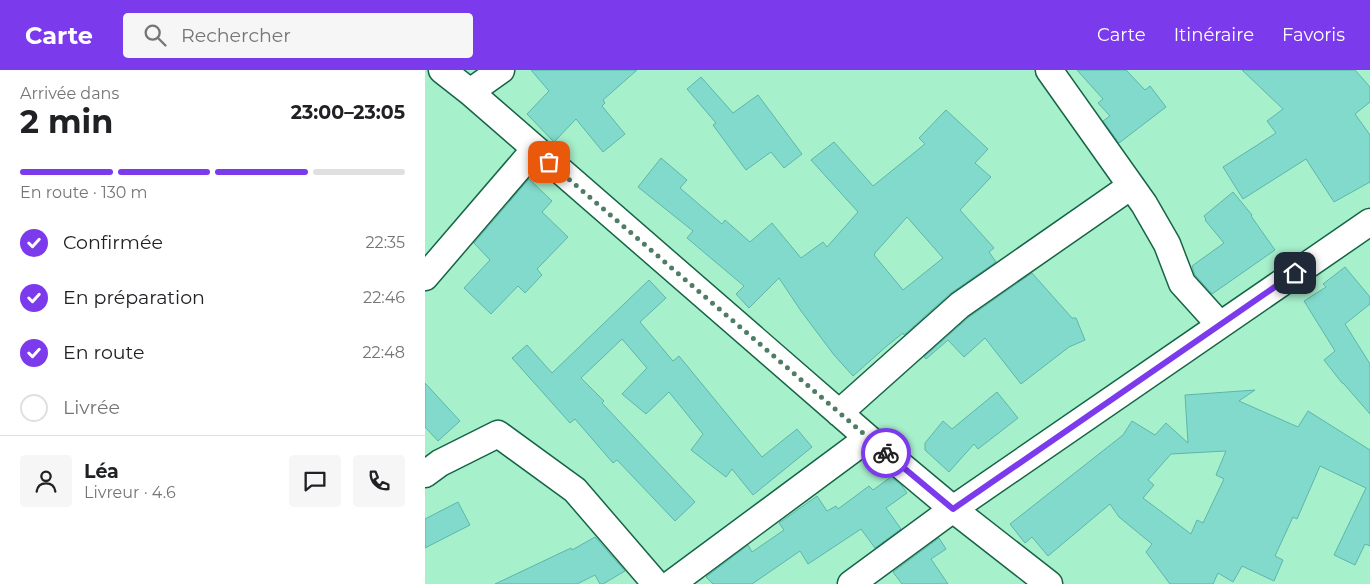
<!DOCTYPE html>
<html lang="fr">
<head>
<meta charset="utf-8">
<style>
	:root { --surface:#fff; --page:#f6f6f6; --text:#202124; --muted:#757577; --line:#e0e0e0; --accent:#7c3aed }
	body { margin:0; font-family:Montserrat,sans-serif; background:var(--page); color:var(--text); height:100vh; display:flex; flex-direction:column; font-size:19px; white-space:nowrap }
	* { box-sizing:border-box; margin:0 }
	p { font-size:16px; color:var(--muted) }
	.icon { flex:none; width:28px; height:28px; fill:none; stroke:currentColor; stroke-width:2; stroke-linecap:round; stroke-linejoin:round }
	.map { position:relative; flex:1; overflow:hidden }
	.panel { display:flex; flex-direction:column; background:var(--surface); width:425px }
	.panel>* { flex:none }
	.pin { position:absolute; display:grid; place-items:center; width:42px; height:42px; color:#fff; margin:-21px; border-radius:10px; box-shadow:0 2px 8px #0006 }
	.courier { position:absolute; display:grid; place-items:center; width:50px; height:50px; margin:-25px; border:4px solid #7c3aed; border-radius:50%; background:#fff; color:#222; box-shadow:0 1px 6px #0007 }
	.summary em { font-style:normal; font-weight:700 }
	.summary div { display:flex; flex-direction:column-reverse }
	.summary { display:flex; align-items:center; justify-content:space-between; height:85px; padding:0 20px }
	h1 { font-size:32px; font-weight:700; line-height:38px }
	.bar { display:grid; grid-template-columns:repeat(4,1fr); gap:8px 5px; align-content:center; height:60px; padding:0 20px }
	.bar i { height:6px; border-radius:4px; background:var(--line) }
	.bar .on { background:var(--accent) }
	.bar p { grid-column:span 4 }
	.line { display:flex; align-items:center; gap:12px; padding:0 20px; border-top:1px solid var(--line) }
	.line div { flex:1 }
	.round { display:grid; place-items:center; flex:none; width:52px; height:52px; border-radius:5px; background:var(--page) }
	ol { padding:0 20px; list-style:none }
	li { display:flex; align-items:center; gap:15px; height:55px }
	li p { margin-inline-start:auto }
	li .icon { padding:5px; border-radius:50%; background:var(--accent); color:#fff; stroke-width:4 }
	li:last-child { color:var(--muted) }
	li i { width:28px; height:28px; border:2px solid var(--line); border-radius:50% }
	header { display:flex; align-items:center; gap:30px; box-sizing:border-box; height:70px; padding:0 25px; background:var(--accent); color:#fff }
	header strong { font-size:24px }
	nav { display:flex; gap:28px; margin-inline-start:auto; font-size:18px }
	.search { width:350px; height:45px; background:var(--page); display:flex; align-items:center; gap:12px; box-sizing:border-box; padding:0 18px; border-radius:5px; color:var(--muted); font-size:19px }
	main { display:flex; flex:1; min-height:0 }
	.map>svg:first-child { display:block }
	.building { fill:#81dacb; stroke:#5db6a9; fill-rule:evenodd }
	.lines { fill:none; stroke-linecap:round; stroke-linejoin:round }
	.minor-casing { stroke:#166446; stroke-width:29 }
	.minor { stroke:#fff; stroke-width:26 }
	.done { stroke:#4f7c66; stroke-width:5; stroke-dasharray:0 9 }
	.route { stroke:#7c3aed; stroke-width:6 }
</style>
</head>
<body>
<header>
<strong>Carte</strong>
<div class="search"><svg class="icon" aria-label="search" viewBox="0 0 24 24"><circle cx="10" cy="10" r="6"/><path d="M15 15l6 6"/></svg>Rechercher</div>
<nav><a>Carte</a><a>Itinéraire</a><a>Favoris</a></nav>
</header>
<main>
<section class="panel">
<div class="summary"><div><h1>2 min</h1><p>Arrivée dans</p></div><em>23:00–23:05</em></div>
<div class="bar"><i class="on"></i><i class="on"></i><i class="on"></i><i></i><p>En route · 130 m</p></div>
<ol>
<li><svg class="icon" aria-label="check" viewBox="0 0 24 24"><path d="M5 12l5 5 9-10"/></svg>Confirmée<p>22:35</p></li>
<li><svg class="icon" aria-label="check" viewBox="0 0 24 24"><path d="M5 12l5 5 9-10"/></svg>En préparation<p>22:46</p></li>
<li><svg class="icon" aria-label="check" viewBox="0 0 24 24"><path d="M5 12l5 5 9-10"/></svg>En route<p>22:48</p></li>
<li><i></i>Livrée</li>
</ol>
<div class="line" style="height:90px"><a class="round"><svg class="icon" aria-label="person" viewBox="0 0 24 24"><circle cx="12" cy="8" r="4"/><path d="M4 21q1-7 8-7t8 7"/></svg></a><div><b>Léa</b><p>Livreur · 4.6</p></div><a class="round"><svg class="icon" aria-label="chat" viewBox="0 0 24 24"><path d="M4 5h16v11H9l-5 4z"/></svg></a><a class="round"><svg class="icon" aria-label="phone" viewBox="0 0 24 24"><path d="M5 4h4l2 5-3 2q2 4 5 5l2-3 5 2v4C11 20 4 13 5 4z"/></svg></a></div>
</section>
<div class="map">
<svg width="945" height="514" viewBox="0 0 945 514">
	<rect width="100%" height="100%" fill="#a7f0cc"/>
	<path class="building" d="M106,0H212L178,30L180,33L177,36L200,64L178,82L151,49L129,72L102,44L124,21Z
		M652,0H701L720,20L725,16L741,37L694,73L678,51L685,46L673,33L678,29Z
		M817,0H930L945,17V32L930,44L945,65V112L909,132L881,89L818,129L798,97L851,63L842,51L858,39Z
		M276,7L308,43L333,25L377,84L359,98L346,82L321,100L288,55L291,53L262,19Z
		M521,40L563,79L550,93L566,107L535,140L569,178L564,182L571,192L526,223L479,265L478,263L463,275L428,306L409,285L376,241L354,208L324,238L311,224L319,216L262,168L268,161L213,117L236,88L262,110L255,118L297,154L300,150L325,172L347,153L376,188L398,172L402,177L433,142L386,90L409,72L448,116L500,74L494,68ZM482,147L518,188L478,220L449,185L450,184V183Z
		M104,109L127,131L117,142L143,167L112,199L117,205L100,223L93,216L66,244L39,218L65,190L49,173Z
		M808,122L827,145L826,146L850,180L787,224L770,205L767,196L799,173L780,150L781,149L779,146Z
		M920,197L945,227V234L920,254L945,294V344L918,313H917L899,290L910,281L879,231L901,217L898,214Z
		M607,203L647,248H651L660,270L644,277L596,314L560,268L539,287L523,270L501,289L499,287L544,247Z
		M224,210L241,228L215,252L248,291L254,286L337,387L372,359L387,377L328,425L307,399L301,407L266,380L278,364L244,322L221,344L197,324L222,298L197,269L156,308L179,331L177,333L270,432L250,451L192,390L188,393L150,349L145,353L87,288L102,275L127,303Z
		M0,313L35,351L13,371L0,357Z
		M830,320L814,331L873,357L883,341L945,380V476L940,474L930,495L909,485L941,418L895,396L872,449L868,447L850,486L858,490L849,511L817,496L808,512L793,503L788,514H745L721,482L727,474L694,447L685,434L623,486L607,467L600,473L585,454L698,365L707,351L730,365L741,353L763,373L760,325ZM801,381L791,405L799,409L778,453L772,450L766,464L718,428L729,415L723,410L746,384Z
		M572,322L593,348L553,379L549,374L524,402L500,380V373L518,351L527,359Z
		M466,407L477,416L482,423L461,438L476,459L450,478L436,459L383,494L375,481L327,514H288L281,507L323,475L327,482L359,460L354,453L392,426L402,441L411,436L413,439L444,416L448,420Z
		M33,432L45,455L0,478V449Z
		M170,467L200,501L178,514H175L170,505L152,514H70L146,478L147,480Z
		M514,468L521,479L506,489L523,514H477L468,502Z"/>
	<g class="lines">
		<g class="minor-casing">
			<path id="minor" d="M17,0L45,22L443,368L528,439L624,514
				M624,0L719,134L742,174L757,213L795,255
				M45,22L76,0
				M0,207L110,79
				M414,343L535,235L706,116
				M0,404L15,393L73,364L150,420L231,514
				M246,514L443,368
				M426,514L528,439L945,152"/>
		</g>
		<use href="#minor" class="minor"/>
	</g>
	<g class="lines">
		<path class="done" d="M124,92L461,383"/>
		<path class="route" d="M461,383L528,439L870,203"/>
	</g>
</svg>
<div class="pin" style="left:124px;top:92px;background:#ea580c"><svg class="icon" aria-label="bag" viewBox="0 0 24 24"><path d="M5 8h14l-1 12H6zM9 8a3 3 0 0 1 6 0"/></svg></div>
<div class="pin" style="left:870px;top:203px;background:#1f2937"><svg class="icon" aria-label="home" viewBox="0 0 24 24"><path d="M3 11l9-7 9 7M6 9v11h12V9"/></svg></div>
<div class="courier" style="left:461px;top:383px"><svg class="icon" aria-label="bike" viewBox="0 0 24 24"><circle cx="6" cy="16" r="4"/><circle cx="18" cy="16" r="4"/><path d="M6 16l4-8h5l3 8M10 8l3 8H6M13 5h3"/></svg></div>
</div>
</main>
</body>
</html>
